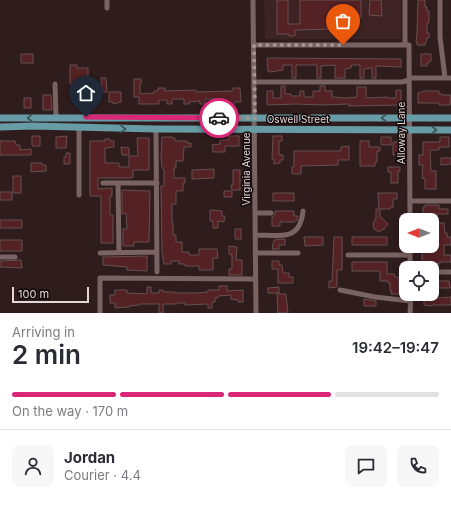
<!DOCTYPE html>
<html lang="en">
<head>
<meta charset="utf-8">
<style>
	:root { --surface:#fff; --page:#f7f7f7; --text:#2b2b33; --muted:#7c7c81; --line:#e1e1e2; --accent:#db2777 }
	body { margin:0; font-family:Inter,sans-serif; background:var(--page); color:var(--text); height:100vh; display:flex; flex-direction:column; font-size:15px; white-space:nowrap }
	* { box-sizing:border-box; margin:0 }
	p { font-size:13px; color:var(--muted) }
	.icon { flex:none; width:22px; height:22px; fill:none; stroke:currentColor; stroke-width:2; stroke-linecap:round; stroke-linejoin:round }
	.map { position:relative; height:313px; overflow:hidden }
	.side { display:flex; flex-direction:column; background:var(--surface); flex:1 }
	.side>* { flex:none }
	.needle { width:26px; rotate:270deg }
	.fabs { position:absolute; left:399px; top:213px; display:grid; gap:8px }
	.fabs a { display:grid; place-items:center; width:40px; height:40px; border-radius:8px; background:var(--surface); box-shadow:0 2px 6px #0003; font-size:20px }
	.scale { position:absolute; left:12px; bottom:10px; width:77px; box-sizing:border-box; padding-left:4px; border:2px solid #e5d7d7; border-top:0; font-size:11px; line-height:14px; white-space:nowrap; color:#e5d7d7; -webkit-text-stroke:3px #110909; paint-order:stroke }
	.pin { position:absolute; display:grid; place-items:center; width:34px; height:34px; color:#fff; margin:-41px -17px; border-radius:50% 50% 50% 0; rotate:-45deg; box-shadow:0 0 4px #0007 }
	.pin .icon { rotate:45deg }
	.courier { position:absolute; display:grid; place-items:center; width:40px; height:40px; margin:-20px; border:3px solid #db2777; border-radius:50%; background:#fff; color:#222; box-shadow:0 1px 5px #0007 }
	.overview em { font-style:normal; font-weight:600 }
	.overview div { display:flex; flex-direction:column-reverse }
	.overview { display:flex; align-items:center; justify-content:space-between; height:68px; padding:0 12px }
	h1 { font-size:26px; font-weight:600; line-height:30px }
	.bar { display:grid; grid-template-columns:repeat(4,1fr); gap:6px 4px; align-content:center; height:48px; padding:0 12px }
	.bar i { height:5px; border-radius:3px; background:var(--line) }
	.bar .on { background:var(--accent) }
	.bar p { grid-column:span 4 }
	.line { display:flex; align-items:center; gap:10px; padding:0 12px; border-top:1px solid var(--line) }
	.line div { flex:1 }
	.round { display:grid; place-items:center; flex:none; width:42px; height:42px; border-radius:8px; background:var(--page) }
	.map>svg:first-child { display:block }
	.built { fill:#3d2324 }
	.building { fill:#542125; stroke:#665050 }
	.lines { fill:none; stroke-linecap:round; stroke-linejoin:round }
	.minor { stroke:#796363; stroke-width:5 }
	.major { stroke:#679ba5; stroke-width:7 }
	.oneway { stroke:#3c5257 }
	.done { stroke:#a59696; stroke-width:4; stroke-dasharray:0 7.2 }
	.route { stroke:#db2777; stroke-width:5 }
	.labels { text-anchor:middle; stroke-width:3; stroke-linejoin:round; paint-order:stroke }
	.street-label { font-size:10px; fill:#e5d7d7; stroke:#110909 }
</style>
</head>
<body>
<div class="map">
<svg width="451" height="313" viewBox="0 0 451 313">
	<rect width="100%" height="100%" fill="#2f1c1d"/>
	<path class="built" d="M264,0H401V39H265Z"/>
	<path class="building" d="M277,0H288V24H300V0H361V18L334,17V29L295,30V36H289V34H277Z
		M370,0H381L382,16L369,15Z
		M418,0H425V7H427V11H429V23H427V33H429V38H427L425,45H417V42H416L417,33Z
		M21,54H33V63H21Z
		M421,54H431V61H429V63H427V66H421Z
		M267,58L401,59V67L376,66V78H372V68L364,69V78H360V65H351V68L345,69V78H335V65L321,66V78H317V65H296V78H292V65H283V70L270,72L268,71Z
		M70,65H77V68H88V85L70,84Z
		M101,78H106L107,92H102Z
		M134,79H141V84H140V94L154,93V91H158V88H165V91L196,90V92L233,91V88H240L241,102H234V105H219V99H205V104H200V101L189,102V104H184V99H172V104H167V100H159V104H139V97H134Z
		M281,86H285V94H291V96H300V91H304V97H313V91H320V86H325V91H332V97L346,98L357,97V87H366V98L387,97V98H396V90H401V105L349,106V104L322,105L296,104L267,105V91H273V98H281Z
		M425,91H439V94H442V95H451L450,105H439V103H418V93Z
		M109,92H121V102L113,104V102H109Z
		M43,95H51L52,110H43Z
		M24,98H31V108H24Z
		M32,136H40V146H32Z
		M67,136L66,148H56V137Z
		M229,136H239V146H225V152H213L212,145L220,144V140H229Z
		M273,136H282V141H279V155H283V160H280V163L274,164V159H272Z
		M162,137H172V138H175V141H187V143H191V147H184L183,161H176V168H174V178H185V183H183V191H176V204H172V223H173V235H176V242H182V252H189V255H199V249H217L218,258H213V270H199V266H185V264H179V261H171V264H164L162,252L161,186H164V170L162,168L161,157Z
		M381,137H391V145H381Z
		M440,137H449V147H439V150H430L431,171H436V189H425V179L422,178L423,165H419V155H423V142H440Z
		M137,138H149V170H133V177L131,178H98V189L112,188V196H110V215H113V243H101V196H90V141H105V139H110V141H114V147L105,148V163H119V167H129V156H138Z
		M0,141H15L16,145H20V150L31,149V155H0Z
		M360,141H369V147H380V151H377V162H375V166H360Z
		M393,142H402V150H400V155H393Z
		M349,146V160H338V165L301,166V174H292V167H294V151H341V147Z
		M121,147L129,148V155H122Z
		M66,153H70V164H64V157H66Z
		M441,158H451V164L441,165Z
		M31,163H42V165H46V171L31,172Z
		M388,167H400V171H398V183H391V172H388Z
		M214,169V178L192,179V170Z
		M233,170H240V190H232L231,185H233Z
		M13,176H21V193H13Z
		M122,190L150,191L149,242H134V246H123V229H127L126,213L122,214Z
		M224,191H232V197H224Z
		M0,192H12V200H0Z
		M273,193H294V201H273Z
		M378,193H397V199H393V207H390V209H380V217L383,219L388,224L384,229L379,232L374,229L373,224L376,218V209H379Z
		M425,205H439V209H448V214H423V207H425Z
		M210,210L222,211V216H225L224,222L218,221V228H213V221H210Z
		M275,211H294V216H298L297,220L294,222H280V226H272V217L275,215Z
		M0,220H22V228H0Z
		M432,223H444L445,233H447V237H451V245H444V255H451V262H440V264L422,263V251H432Z
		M235,229H241V239H235Z
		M304,237H323V245L305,246Z
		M334,237H342V270H337V287L329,288V281H332Z
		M352,237H387V245H352Z
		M285,239V245H279V249H272L274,240Z
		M0,240H22V251H0Z
		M229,246L237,247L236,260H242V275H229V269H232V255L229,254Z
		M147,256V271L127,270V267L103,265V257Z
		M21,260L22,268L0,267V261Z
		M272,261H279V265H282L283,273H289V277H293V283H278V269H272Z
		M352,262H387V274H394L395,277H399V294H391L392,291H390V283H388V281H380V271H352Z
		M432,281H449L450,288H432Z
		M219,286H227V291L243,290V302H238V300L231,299V295L218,296V298H215V302H212V308H208V304L185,305V303H177V304H163V313H159V304H139V305L129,306V307L115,308V303H110V295H115V290H127V293L147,294V287H151V293H159V290H163V292H175V293H195L208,292V290H219Z
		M279,287V293H268V288Z
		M277,294H286L288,313H278Z
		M451,297V305H432V306L424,305V299Z
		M364,299L376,301V306H364Z"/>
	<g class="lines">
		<path class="minor" d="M107,0V8
			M253,0L256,313
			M405,0V45
			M440,0V37L445,78
			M254,45H409L410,220
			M410,78H451
			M254,82H402L409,80
			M55,84L56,117
			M156,129L157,272
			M103,183H157
			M118,183L119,252
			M79,195V127
			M410,201H451
			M255,213H271
			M255,235C280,235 300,242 303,211
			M410,246V268
			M100,253L157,252
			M255,253H298
			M348,255H410
			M0,257H15
			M432,272H451
			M340,290L375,297L410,301
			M100,313V278L255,279
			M410,313L411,294"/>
		<path class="major" d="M0,118H451
			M0,127L33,126L156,129L451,130"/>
	</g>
	<defs><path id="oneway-chevron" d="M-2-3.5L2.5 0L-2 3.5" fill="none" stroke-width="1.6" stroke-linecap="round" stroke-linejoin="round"/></defs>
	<g class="oneway">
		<use href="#oneway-chevron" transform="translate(30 118) rotate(179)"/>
		<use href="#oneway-chevron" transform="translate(384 118) rotate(-180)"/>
		<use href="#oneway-chevron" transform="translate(123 129) rotate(1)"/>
		<use href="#oneway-chevron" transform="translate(434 130)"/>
	</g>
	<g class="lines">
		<path class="done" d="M219,118H255L254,45H343"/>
		<path class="route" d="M86,117L219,118"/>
	</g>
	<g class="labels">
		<g class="street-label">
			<text x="298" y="123">Oswell Street</text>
			<text transform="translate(401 133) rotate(-90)" y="4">Alloway Lane</text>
			<text transform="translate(246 169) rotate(-90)" y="4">Virginia Avenue</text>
		</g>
	</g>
</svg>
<div class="fabs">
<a><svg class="needle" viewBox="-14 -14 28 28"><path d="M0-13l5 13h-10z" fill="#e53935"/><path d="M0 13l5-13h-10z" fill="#7c7c81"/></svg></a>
<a><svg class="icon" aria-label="locate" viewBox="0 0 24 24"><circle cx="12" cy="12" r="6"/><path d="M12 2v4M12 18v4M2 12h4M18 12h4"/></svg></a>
</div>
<div class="scale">100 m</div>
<div class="pin" style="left:343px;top:45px;background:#ea580c"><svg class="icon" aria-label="bag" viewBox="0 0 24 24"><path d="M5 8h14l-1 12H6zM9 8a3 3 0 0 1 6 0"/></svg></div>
<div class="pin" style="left:86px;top:117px;background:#1f2937"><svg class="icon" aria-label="home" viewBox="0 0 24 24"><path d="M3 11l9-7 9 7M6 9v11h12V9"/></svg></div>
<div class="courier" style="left:219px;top:118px"><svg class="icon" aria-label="car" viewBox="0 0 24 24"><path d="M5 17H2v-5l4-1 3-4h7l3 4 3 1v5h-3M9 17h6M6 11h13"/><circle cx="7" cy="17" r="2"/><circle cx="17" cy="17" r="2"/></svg></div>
</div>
<section class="side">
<div class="overview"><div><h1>2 min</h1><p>Arriving in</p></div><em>19:42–19:47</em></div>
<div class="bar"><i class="on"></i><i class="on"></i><i class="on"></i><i></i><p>On the way · 170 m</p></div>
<div class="line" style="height:72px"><a class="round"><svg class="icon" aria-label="person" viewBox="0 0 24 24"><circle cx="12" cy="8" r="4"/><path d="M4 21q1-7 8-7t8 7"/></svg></a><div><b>Jordan</b><p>Courier · 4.4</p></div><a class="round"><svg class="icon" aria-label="chat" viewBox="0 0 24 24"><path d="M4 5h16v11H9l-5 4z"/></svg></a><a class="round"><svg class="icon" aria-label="phone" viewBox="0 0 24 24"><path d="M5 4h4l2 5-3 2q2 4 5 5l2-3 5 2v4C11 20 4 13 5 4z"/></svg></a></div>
</section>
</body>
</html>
